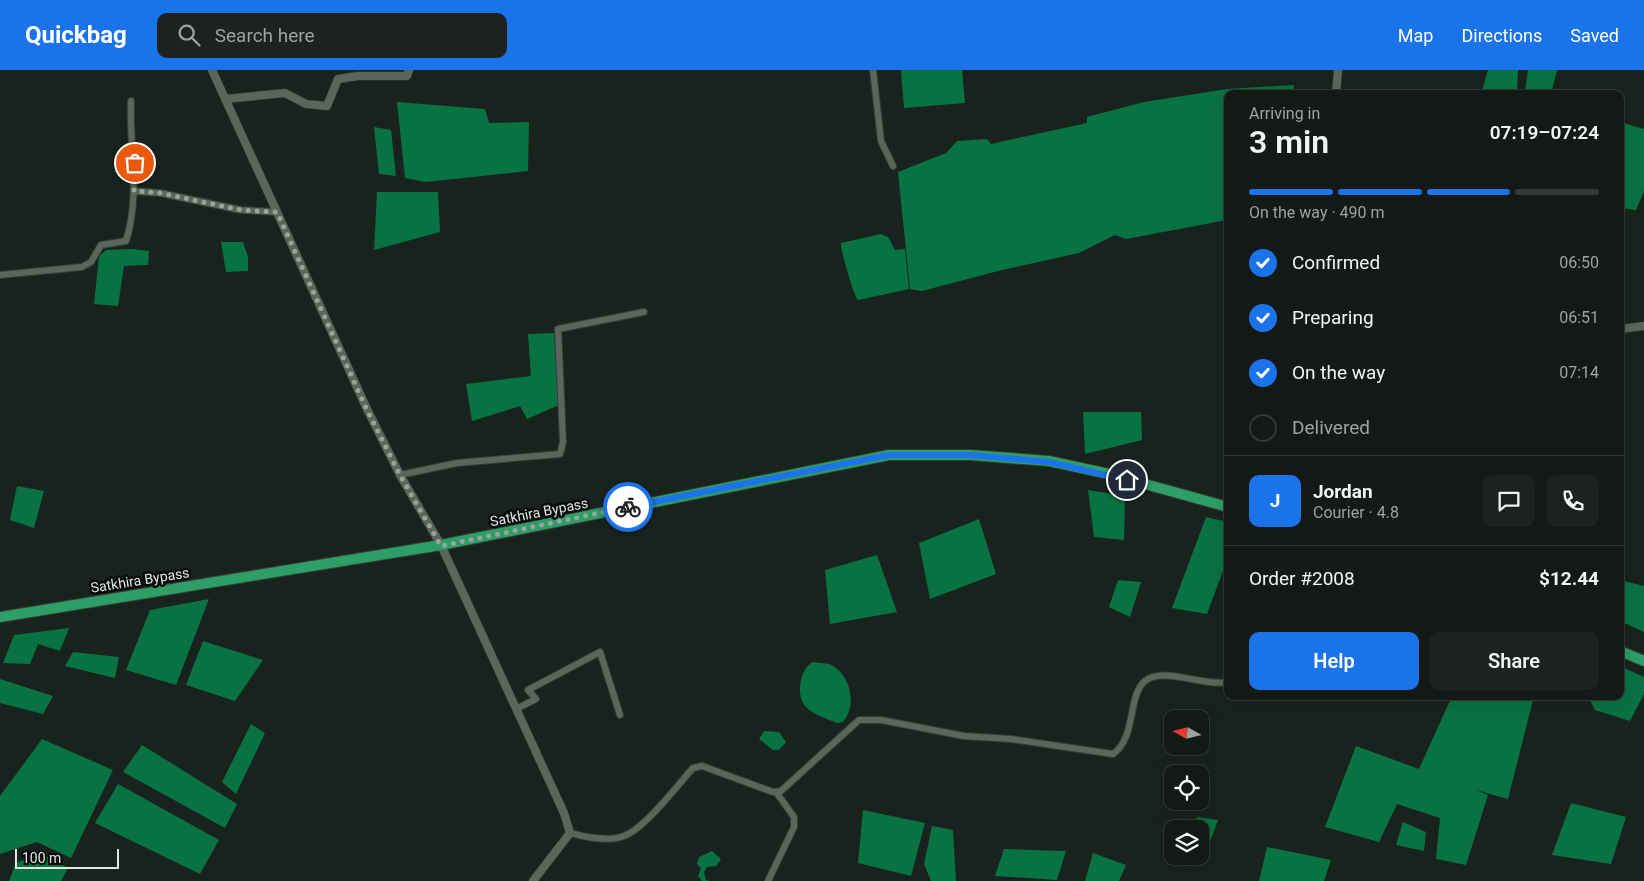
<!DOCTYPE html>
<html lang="en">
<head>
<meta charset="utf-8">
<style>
	:root { --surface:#131a16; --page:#1c231f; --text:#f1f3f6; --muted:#9da1a1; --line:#323835; --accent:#1a73e8 }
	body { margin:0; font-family:Roboto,sans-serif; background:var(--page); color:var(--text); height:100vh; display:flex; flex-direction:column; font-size:19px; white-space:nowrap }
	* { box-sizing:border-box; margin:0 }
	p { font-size:16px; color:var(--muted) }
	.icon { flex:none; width:28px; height:28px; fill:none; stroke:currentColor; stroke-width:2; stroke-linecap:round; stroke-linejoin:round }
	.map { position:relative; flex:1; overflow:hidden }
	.sheet { position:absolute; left:1224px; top:20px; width:400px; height:610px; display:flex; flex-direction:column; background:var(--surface); border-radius:10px; box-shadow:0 5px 20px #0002,0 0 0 1px var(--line) }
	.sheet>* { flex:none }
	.needle { width:32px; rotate:278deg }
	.buttons { position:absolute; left:1164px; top:640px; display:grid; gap:10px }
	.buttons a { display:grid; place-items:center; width:45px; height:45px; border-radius:10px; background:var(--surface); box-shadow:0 5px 20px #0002,0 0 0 1px var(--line); font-size:25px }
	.scale { position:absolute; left:15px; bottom:12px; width:104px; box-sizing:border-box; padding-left:5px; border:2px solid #e1e8e3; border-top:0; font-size:14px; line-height:18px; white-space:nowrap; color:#e1e8e3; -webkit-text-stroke:4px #070b09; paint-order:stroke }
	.pin { position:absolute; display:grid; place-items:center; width:42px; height:42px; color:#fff; margin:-21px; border:2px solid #fff; border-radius:50%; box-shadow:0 1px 5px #0007 }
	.courier { position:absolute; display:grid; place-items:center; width:50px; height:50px; margin:-25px; border:4px solid #1a73e8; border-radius:50%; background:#fff; color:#222; box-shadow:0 1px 6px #0007 }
	.headline em { font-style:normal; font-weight:600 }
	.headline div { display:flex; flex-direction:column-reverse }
	.headline { display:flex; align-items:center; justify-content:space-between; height:85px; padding:0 25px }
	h1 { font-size:32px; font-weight:600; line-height:38px }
	.bar { display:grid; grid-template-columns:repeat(4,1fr); gap:8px 5px; align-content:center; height:60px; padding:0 25px }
	.bar i { height:6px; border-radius:4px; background:var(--line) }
	.bar .current { background:var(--accent) }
	.bar p { grid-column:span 4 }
	.line { display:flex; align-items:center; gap:12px; padding:0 25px; border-top:1px solid var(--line) }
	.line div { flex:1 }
	.round { display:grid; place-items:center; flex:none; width:52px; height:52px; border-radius:10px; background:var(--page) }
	ol { padding:0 25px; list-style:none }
	li { display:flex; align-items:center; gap:15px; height:55px }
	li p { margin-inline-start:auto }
	li .icon { padding:5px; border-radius:50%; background:var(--accent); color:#fff; stroke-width:4 }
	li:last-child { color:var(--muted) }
	li i { width:28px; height:28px; border:2px solid var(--line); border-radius:50% }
	.button { display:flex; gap:10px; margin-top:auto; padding:10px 25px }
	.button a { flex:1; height:58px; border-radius:10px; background:var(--accent); color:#fff; font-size:20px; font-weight:600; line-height:58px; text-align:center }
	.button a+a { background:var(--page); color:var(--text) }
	header { display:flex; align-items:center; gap:30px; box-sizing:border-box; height:70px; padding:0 25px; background:var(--accent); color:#fff }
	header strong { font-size:24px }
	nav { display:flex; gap:28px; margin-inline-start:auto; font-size:18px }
	.search { width:350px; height:45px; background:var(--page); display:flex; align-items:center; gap:12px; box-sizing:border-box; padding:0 18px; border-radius:10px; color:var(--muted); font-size:19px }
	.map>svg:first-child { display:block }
	.water { fill:#097242 }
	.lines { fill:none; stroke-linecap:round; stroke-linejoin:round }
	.minor-casing { stroke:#353d37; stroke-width:8 }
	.tertiary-casing { stroke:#353d37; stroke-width:9 }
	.trunk-casing { stroke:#353d37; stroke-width:12 }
	.minor { stroke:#59655d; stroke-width:6 }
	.tertiary { stroke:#59655d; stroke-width:8 }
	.trunk { stroke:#2c9e66; stroke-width:10 }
	.done { stroke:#9ba39e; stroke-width:5; stroke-dasharray:0 9 }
	.route { stroke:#1a73e8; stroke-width:6 }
	.labels { text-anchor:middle; stroke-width:5; stroke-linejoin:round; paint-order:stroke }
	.street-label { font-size:14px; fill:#e1e8e3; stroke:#070b09 }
</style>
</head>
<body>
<header>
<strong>Quickbag</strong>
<div class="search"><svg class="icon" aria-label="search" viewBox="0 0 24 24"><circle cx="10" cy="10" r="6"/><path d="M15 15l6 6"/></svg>Search here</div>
<nav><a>Map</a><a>Directions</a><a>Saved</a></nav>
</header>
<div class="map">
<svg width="1644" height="811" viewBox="0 0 1644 811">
	<rect width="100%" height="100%" fill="#19231d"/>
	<path class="water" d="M901,0H962L965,33L904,38Z
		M1488,0H1518L1517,24H1481Z
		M1528,0H1557L1551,24H1533L1525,21Z
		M1294,15L1293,24H1228L1227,150L1126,169L1115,165L1079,183L1002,200L922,221L910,219L898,102L946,83L957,71L987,69L991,74L1087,53V47L1144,32L1227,19Z
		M397,32L485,39L489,53L529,52L528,101L426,112L405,108Z
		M1620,52L1644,59V121L1636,140L1620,138Z
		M374,57L391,60L396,106L379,104Z
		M377,122H438L440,162L374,180Z
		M881,164L888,167L895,180L905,179L909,219L858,230C854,227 840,178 841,173Z
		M221,172H243L248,187V201L226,202Z
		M132,179L149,181L148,195L124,196L118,236L94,234L99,186L106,180Z
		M554,263L559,335L527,349L520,336L472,351L466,314L531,306L528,264Z
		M1083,342H1141L1142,370L1085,384Z
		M17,416L44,421L34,458L10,450Z
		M1088,420L1125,426L1124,470L1094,467Z
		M1206,447L1228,452L1227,490L1207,544L1172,538Z
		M979,449L996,504L930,529L919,473Z
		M877,485L897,542L830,554L825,500Z
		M1118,510L1141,512L1130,547L1109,537Z
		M1620,510L1644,516V562L1620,551Z
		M209,529L176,615L126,600L150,540Z
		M69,558L60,581L38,574L30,594L3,593L14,565Z
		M203,571L263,590L235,631L186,615Z
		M73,582L119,587L115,608L65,596Z
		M813,592C818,593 824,593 829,594C850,602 858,635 843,652L837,653C828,649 813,645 806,637C795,626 800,598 813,592Z
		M1620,596L1644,607V624L1630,651L1595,640L1588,626H1620Z
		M0,609L53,626L43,644L0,633Z
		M1452,626H1534L1508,729L1476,720L1488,725L1466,795L1436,789L1440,748L1397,734L1379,772L1325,757L1356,676L1419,699Z
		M251,654L265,663L236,724L222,712Z
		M764,661L779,662L786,672L779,680H773L759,669Z
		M42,669L113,700L71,788L37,772L0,784V726Z
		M142,675L237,734L225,758L123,702Z
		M118,714L219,770L200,804L95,753Z
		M1571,733L1626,747L1611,794L1552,785Z
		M863,740L925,753L911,806L858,793Z
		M1197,747L1218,750L1205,785L1200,784V759H1194Z
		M1403,752L1426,762L1424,781L1396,775Z
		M932,756L953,760L956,811H931L924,794Z
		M1267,777L1331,790L1324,811H1259Z
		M1004,779L1066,781L1057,810L995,806Z
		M712,781L721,789L716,796L707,797L704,802L706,810L709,811H702L698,806L701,798L697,794L699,787Z
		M41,783L68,798L61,811H9L16,793Z
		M1093,783L1126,795L1119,811H1085Z"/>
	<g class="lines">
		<g class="minor-casing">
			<path id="minor" d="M873,0L881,71L893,96
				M134,121L160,123L241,140L277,142
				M0,205L82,197L91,192L101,175L126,171C141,122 129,80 131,31
				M400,405L457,393L560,384L563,372L558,259L644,242
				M516,639L536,629L528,620L600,582L620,645
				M570,763C585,767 609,772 624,766C645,758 677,716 693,698L702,696L773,722L781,721L859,650H881L964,666L1011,669L1113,684C1137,667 1127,626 1145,611C1163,596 1204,617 1228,612
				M768,811L794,757V747L776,722"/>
		</g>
		<g class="tertiary-casing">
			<path id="tertiary" d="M212,0L367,339L400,405L441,475L564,743L570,763L533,811
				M1336,24L1338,0
				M225,29L285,23L306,34L327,36L338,9L358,6H407L409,0
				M1620,259L1644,256"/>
		</g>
		<g class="trunk-casing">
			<path id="trunk" d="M0,547L441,475L889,385H971L1049,391L1109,404L1228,437
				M1620,581L1644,591"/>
		</g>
		<use href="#minor" class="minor"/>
		<use href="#tertiary" class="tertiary"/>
		<use href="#trunk" class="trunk"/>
	</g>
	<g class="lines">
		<path class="done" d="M135,93L134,121L160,123L241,140L277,142L367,340L400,405L441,476L628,437"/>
		<path class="route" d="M628,437L889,385H970L1049,392L1127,410"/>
	</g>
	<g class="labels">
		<g class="street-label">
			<text transform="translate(539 442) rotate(-11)" y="5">Satkhira Bypass</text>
			<text transform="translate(140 510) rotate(-9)" y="5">Satkhira Bypass</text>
		</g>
	</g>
</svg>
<div class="buttons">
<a><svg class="needle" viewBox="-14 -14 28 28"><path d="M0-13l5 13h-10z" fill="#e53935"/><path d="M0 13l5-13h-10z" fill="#9da1a1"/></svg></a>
<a><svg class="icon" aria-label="locate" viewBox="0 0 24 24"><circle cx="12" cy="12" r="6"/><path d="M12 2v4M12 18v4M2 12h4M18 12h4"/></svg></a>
<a><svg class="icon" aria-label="layers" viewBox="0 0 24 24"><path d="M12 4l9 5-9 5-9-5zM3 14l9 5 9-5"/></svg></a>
</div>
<div class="scale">100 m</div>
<div class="pin" style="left:135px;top:93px;background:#ea580c"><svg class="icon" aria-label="bag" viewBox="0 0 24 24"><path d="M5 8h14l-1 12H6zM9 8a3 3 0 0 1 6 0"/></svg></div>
<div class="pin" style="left:1127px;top:410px;background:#1f2937"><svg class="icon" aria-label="home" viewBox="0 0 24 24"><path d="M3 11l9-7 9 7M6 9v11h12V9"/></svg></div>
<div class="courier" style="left:628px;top:437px"><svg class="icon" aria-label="bike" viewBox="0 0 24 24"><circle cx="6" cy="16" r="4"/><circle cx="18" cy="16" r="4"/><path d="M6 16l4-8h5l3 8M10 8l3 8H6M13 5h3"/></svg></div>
<section class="sheet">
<div class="headline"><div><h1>3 min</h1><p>Arriving in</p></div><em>07:19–07:24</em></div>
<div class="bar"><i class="current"></i><i class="current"></i><i class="current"></i><i></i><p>On the way · 490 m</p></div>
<ol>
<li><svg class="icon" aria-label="check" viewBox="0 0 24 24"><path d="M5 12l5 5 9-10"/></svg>Confirmed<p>06:50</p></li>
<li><svg class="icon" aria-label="check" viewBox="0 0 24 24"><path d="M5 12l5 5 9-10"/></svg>Preparing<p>06:51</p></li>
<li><svg class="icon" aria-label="check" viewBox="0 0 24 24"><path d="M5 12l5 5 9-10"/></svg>On the way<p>07:14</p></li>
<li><i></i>Delivered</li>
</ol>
<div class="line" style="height:90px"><b class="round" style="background:var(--accent);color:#fff">J</b><div><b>Jordan</b><p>Courier · 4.8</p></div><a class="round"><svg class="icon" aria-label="chat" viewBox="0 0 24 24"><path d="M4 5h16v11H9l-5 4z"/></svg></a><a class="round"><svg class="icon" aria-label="phone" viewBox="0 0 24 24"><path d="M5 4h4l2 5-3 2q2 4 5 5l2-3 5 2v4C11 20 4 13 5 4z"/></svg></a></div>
<div class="line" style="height:65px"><div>Order #2008</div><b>$12.44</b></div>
<div class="button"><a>Help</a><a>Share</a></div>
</section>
</div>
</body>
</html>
